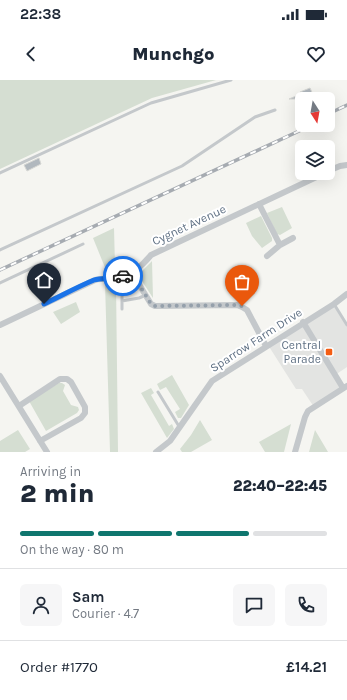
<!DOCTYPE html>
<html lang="en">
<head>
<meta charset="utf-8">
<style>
	:root { --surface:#fff; --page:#f6f6f7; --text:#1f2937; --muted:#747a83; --line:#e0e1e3; --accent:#0f766e }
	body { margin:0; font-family:Karla,sans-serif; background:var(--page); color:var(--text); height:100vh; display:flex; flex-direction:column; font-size:15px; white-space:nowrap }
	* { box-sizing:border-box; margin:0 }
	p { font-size:13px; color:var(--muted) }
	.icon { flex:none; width:22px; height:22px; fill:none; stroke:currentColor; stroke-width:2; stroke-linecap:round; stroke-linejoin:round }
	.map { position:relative; height:372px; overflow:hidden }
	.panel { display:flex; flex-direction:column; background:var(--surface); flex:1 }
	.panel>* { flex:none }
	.needle { width:26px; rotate:169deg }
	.tools { position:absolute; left:295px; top:12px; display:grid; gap:8px }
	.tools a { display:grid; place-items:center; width:40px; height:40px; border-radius:6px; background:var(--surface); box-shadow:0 4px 16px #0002; font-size:20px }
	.pin { position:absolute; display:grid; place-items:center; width:34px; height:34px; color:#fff; margin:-41px -17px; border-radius:50% 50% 50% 0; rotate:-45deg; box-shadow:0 0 4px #0007 }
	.pin .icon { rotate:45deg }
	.courier { position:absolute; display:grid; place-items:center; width:40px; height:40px; margin:-20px; border:3px solid #1a73e8; border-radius:50%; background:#fff; color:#222; box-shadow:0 1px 5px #0007 }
	.headline em { font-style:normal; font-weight:800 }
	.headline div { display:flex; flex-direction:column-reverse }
	.headline { display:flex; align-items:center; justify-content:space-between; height:68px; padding:0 20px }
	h1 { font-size:26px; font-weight:800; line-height:30px }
	.bar { display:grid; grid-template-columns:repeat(4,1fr); gap:6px 4px; align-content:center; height:48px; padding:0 20px }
	.bar i { height:5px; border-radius:3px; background:var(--line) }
	.bar .selected { background:var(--accent) }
	.bar p { grid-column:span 4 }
	.line { display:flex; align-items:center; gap:10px; padding:0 20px; border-top:1px solid var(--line) }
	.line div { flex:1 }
	.round { display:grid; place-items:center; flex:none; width:42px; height:42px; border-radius:6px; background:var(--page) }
	.status { display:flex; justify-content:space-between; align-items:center; height:28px; padding:0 20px; background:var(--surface); direction:ltr }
	.status svg { height:11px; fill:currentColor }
	header { display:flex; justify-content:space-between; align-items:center; height:52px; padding:0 20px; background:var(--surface); font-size:18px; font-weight:800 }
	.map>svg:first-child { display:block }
	.built { fill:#e3e4e2 }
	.green { fill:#d5ded2 }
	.building { fill:#b1b8be; stroke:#d6d7d4 }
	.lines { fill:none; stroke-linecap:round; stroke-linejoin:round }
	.service { stroke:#c4c8cb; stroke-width:3 }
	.minor { stroke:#c4c8cb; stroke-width:6 }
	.rail-casing { stroke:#a6abb1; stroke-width:3.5 }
	.rail { stroke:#fff; stroke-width:2; stroke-dasharray:6; stroke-linecap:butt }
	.done { stroke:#95a0ab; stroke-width:4; stroke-dasharray:0 7.2 }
	.route { stroke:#1a73e8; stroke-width:5 }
	.poi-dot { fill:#f45d13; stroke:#fff; stroke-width:1.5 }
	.labels { text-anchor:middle; stroke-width:4; stroke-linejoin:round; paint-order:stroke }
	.street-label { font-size:12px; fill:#617285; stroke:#fff }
	.poi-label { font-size:12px; fill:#617285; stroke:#fff; text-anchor:end }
</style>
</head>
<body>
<div class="status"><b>22:38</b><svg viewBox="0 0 49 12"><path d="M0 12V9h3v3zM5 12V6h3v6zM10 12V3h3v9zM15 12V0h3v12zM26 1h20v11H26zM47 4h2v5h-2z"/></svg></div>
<header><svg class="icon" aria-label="back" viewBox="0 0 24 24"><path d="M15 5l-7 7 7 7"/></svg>Munchgo<svg class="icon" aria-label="heart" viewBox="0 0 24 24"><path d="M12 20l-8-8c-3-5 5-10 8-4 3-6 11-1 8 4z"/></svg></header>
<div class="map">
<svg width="347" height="372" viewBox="0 0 347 372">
	<rect width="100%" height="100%" fill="#f5f5f1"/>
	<path class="built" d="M334,224L347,245V287L335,295L343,308L314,327L302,309H296L268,265Z"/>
	<path class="green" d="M0,0H216L152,18L0,89Z
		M282,127L292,148L280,155L277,154L267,133Z
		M261,136L272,158V161L262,168L252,156L246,143Z
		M114,148L115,186L106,190L93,158Z
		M152,181L153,218L138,195Z
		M116,202L118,372H110L105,203Z
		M76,222L80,232L61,244L53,232Z
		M172,295L189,325L181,338H178L175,332L180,329L166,307L160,310L157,304Z
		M59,303H62L65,305L63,311L71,325L78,327L79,330L77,333L46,351L29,321Z
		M151,308L154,313L151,315L169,346L172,344L174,349L167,358L141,313Z
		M200,340L212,360L191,372H182L180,369L191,355Z
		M291,344L284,372H265L259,362Z
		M18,350L30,369L25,372H0V361Z
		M315,350L328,372H309Z"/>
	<path class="building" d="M310,8L315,19H289L301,14L300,12Z
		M39,78L41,84L27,91L24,85Z"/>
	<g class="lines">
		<path class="service" d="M0,93L151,23L231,0
			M0,170L182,86L255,37L275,30
			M0,203L83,164
			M122,221L139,218L146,215
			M334,224L347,245
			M122,229V211
			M158,312L180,348"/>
		<path class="minor" d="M328,91L340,86L347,85
			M259,124L280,165L267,176
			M280,165L293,158
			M132,193L151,224L155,226L237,225L242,227L247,230L266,266
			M303,242L343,308
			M0,245L95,200C103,198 111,199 118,198C132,195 142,186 151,175L325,93
			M0,296L47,372
			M19,326L60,299H67L71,302L85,327V333L81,338L40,361
			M156,372L170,361L212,301L334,224L347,214
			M295,372L305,337L308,331L347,306"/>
		<g class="rail-casing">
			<path id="rail" d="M328,34L347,25
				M0,190L312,45"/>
		</g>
		<use href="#rail" class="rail"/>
	</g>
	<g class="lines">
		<path class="done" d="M123,196L132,193L151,224L155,226L237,225L242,226"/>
		<path class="route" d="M44,224C61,216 77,207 94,200C103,197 113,200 123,196"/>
	</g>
	<rect class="poi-dot" x="325" y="268" width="8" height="8" rx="2"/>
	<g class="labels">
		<g class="street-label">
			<text transform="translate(189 145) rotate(-25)" y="4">Cygnet Avenue</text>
			<text transform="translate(256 260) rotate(-33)" y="4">Sparrow Farm Drive</text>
		</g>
		<g class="poi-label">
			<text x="321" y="269">Central<tspan x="321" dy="14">Parade</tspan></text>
		</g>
	</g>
</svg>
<div class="tools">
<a><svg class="needle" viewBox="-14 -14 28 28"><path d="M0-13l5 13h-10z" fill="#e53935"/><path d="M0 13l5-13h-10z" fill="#747a83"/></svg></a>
<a><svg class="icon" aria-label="layers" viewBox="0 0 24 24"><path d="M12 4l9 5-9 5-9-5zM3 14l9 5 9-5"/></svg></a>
</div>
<div class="pin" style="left:242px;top:226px;background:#ea580c"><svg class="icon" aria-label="bag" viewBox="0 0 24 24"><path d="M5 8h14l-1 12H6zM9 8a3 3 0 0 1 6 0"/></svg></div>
<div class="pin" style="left:44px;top:224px;background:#1f2937"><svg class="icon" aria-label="home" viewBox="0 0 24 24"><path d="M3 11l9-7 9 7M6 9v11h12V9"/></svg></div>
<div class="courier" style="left:123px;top:196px"><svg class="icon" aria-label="car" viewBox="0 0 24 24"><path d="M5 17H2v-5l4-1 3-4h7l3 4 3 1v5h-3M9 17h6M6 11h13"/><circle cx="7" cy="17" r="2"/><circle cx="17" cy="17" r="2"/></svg></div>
</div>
<section class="panel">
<div class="headline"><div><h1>2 min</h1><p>Arriving in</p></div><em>22:40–22:45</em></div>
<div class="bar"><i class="selected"></i><i class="selected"></i><i class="selected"></i><i></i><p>On the way · 80 m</p></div>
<div class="line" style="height:72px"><a class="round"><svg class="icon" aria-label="person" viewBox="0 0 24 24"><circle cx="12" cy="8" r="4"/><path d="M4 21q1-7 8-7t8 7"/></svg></a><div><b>Sam</b><p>Courier · 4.7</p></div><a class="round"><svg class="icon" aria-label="chat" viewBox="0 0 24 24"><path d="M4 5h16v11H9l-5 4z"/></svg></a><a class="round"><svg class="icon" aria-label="phone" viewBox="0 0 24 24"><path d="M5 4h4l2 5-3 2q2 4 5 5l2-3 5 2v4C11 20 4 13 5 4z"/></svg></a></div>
<div class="line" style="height:52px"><div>Order #1770</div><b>£14.21</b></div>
</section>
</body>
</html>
